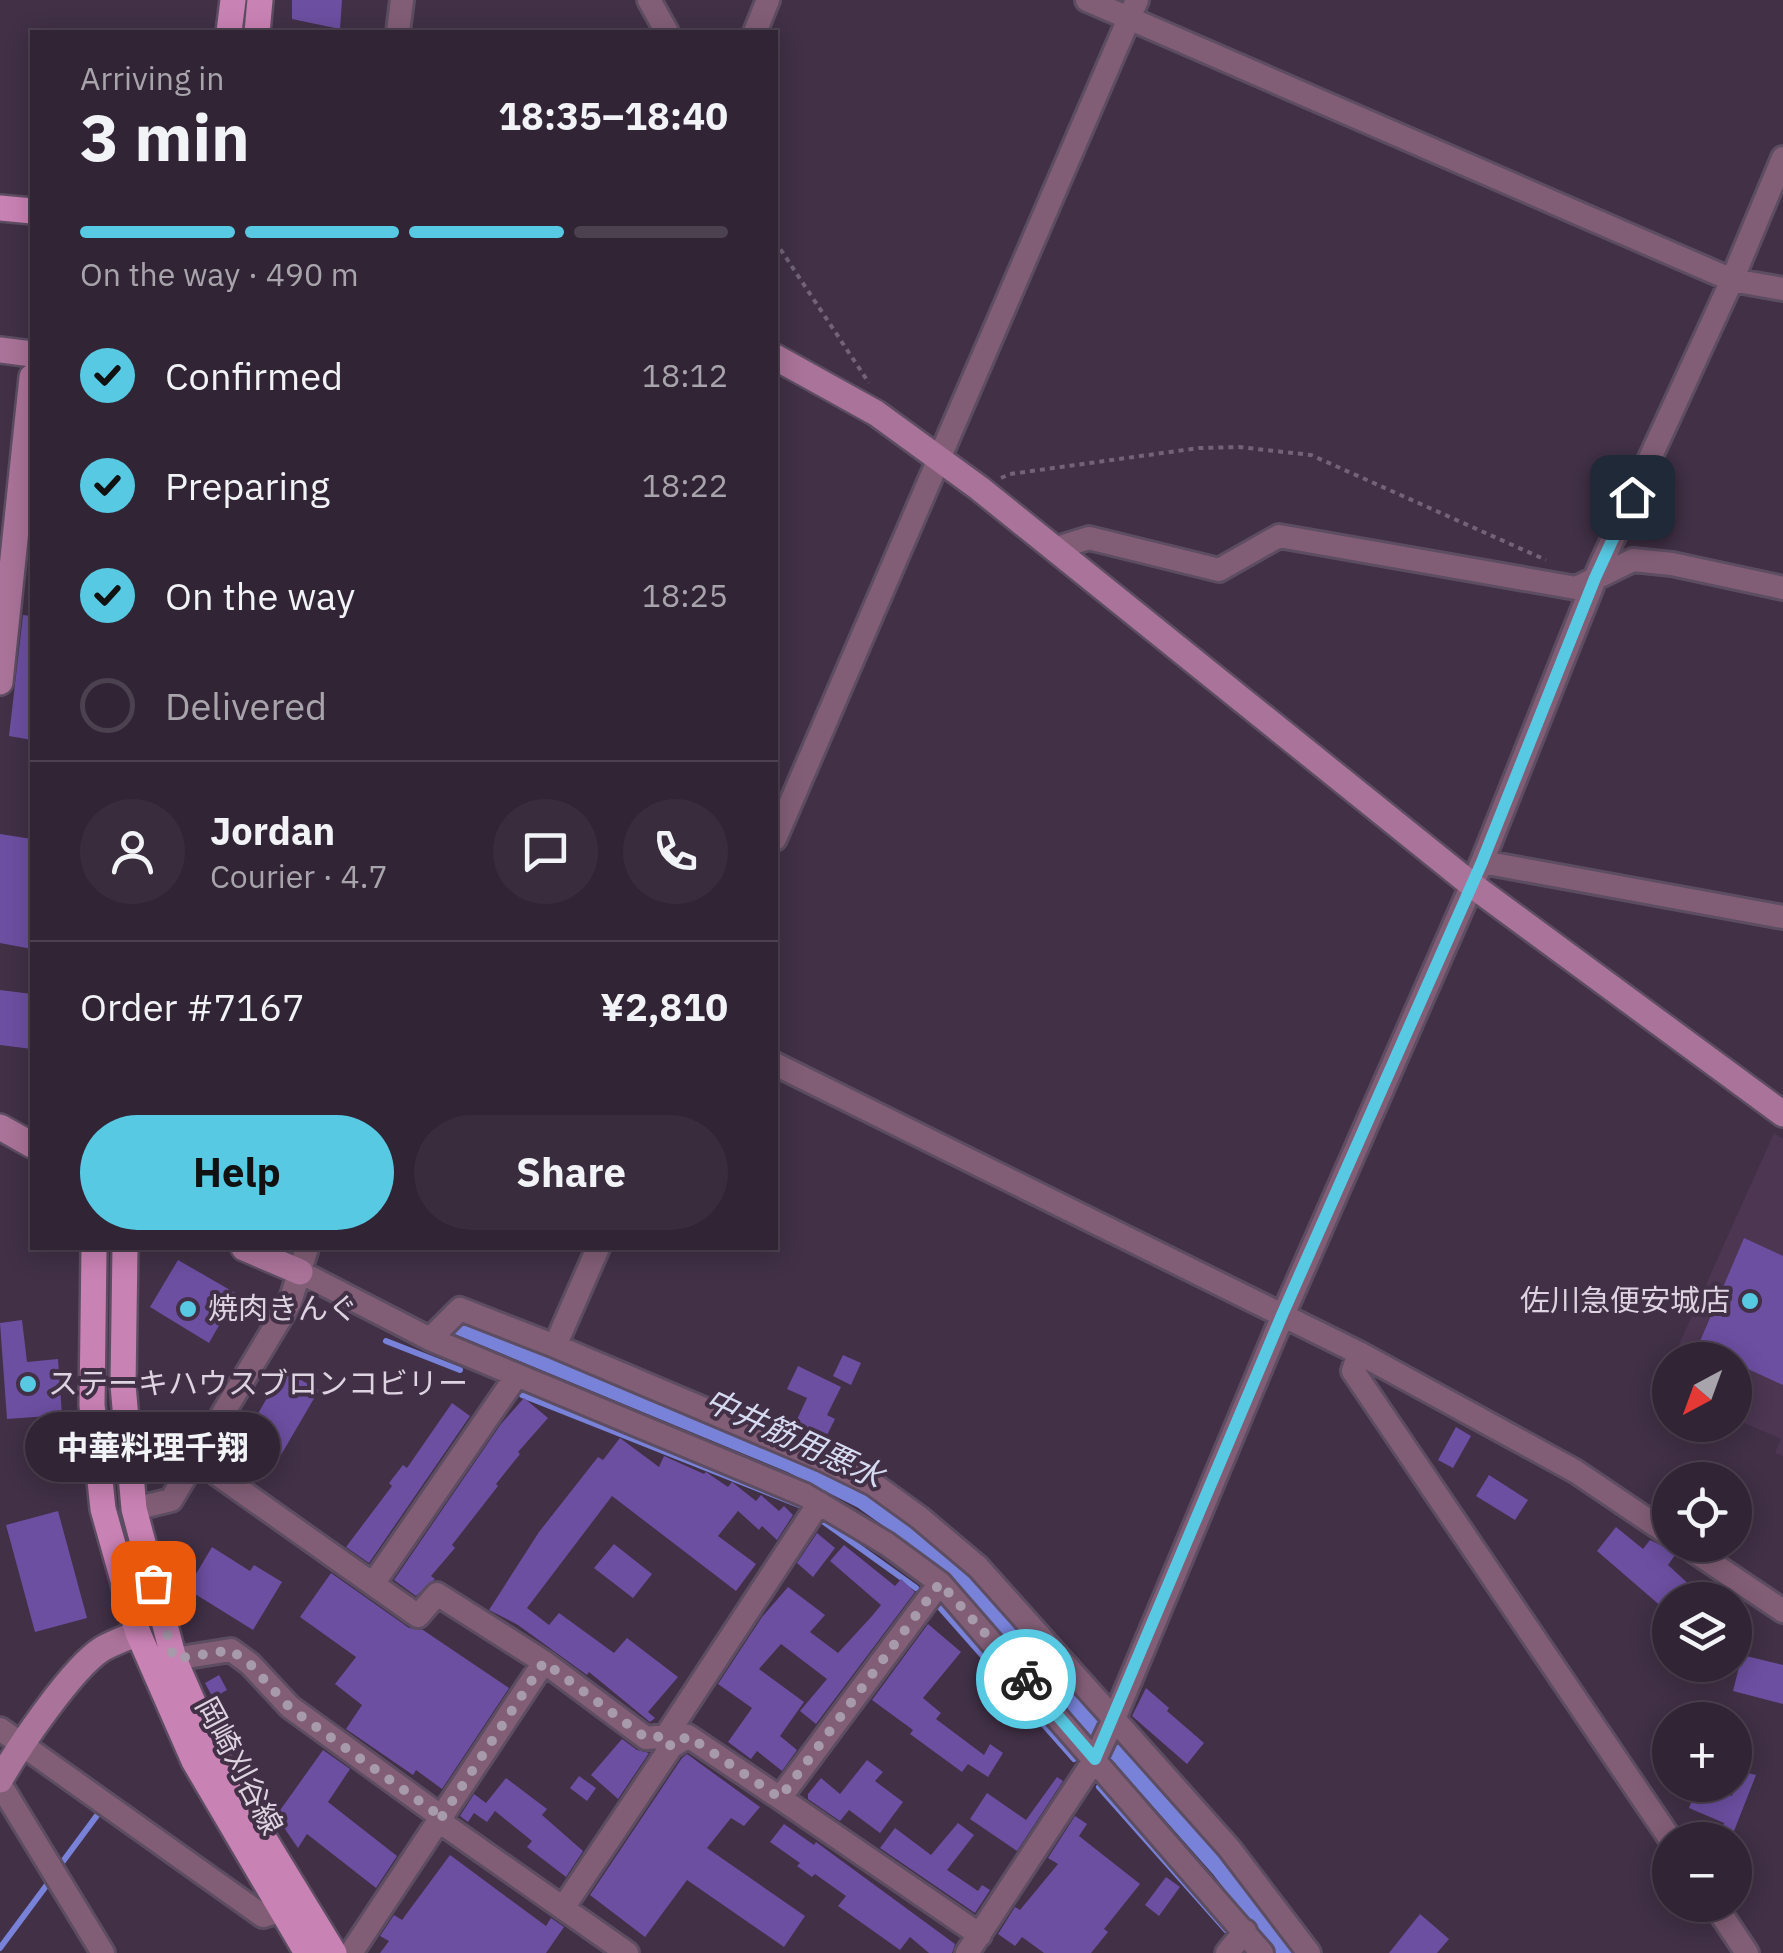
<!DOCTYPE html>
<html lang="en">
<head>
<meta charset="utf-8">
<style>
	:root { --surface:#312434; --page:#392c3c; --text:#f1f3f6; --muted:#a8a4ac; --line:#4c414f; --accent:#57c9e3 }
	body { margin:0; font-family:"IBM Plex Sans","Noto Sans JP",sans-serif; background:var(--page); color:var(--text); height:100vh; display:flex; flex-direction:column; font-size:38px; white-space:nowrap }
	* { box-sizing:border-box; margin:0 }
	p { font-size:32px; color:var(--muted) }
	.icon { flex:none; width:55px; height:55px; fill:none; stroke:currentColor; stroke-width:2; stroke-linecap:round; stroke-linejoin:round }
	.map { position:relative; flex:1; overflow:hidden }
	.panel { position:absolute; left:30px; top:30px; width:748px; height:1220px; display:flex; flex-direction:column; background:var(--surface); border-radius:0px; box-shadow:0 5px 25px #0003,0 0 0 2px var(--line) }
	.panel>* { flex:none }
	.needle { width:65px; rotate:221deg }
	.controls { position:absolute; left:1652px; top:1342px; display:grid; gap:20px }
	.controls a { display:grid; place-items:center; width:100px; height:100px; border-radius:50%; background:var(--surface); box-shadow:0 5px 25px #0003,0 0 0 2px var(--line); font-size:50px }
	.pin { position:absolute; display:grid; place-items:center; width:85px; height:85px; color:#fff; margin:-42px; border-radius:20px; box-shadow:0 5px 15px #0006 }
	.courier { position:absolute; display:grid; place-items:center; width:100px; height:100px; margin:-50px; border:8px solid #57c9e3; border-radius:50%; background:#fff; color:#222; box-shadow:0 2px 12px #0007 }
	.bubble { position:absolute; height:70px; border-radius:35px; background:var(--surface); box-shadow:0 5px 25px #0003,0 0 0 2px var(--line); font-size:32px; font-weight:700; line-height:70px; text-align:center }
	.overview em { font-style:normal; font-weight:700 }
	.overview div { display:flex; flex-direction:column-reverse }
	.overview { display:flex; align-items:center; justify-content:space-between; height:170px; padding:0 50px }
	h1 { font-size:65px; font-weight:700; line-height:75px }
	.bar { display:grid; grid-template-columns:repeat(4,1fr); gap:15px 10px; align-content:center; height:120px; padding:0 50px }
	.bar i { height:12px; border-radius:8px; background:var(--line) }
	.bar .on { background:var(--accent) }
	.bar p { grid-column:span 4 }
	.line { display:flex; align-items:center; gap:25px; padding:0 50px; border-top:2px solid var(--line) }
	.line div { flex:1 }
	.round { display:grid; place-items:center; flex:none; width:105px; height:105px; border-radius:52px; background:var(--page) }
	ol { padding:0 50px; list-style:none }
	li { display:flex; align-items:center; gap:30px; height:110px }
	li p { margin-inline-start:auto }
	li .icon { padding:10px; border-radius:50%; background:var(--accent); color:#111; stroke-width:4 }
	li:last-child { color:var(--muted) }
	li i { width:55px; height:55px; border:5px solid var(--line); border-radius:50% }
	.action { display:flex; gap:20px; margin-top:auto; padding:20px 50px }
	.action a { flex:1; height:115px; border-radius:60px; background:var(--accent); color:#111; font-size:40px; font-weight:700; line-height:115px; text-align:center }
	.action a+a { background:var(--page); color:var(--text) }
	.map>svg:first-child { display:block }
	.built { fill:#4c3652 }
	.lines { fill:none; stroke-linecap:round; stroke-linejoin:round }
	.stream { stroke:#7882d8; stroke-width:6 }
	.canal { stroke:#7882d8; stroke-width:20 }
	.building { fill:#6c4fa1 }
	.street-casing { stroke:#5d4d62; stroke-width:28 }
	.secondary-casing { stroke:#5d4d62; stroke-width:30 }
	.primary-casing { stroke:#5d4d62; stroke-width:30 }
	.path { stroke:#726377; stroke-width:4; stroke-dasharray:5 5; stroke-linecap:butt }
	.street { stroke:#825e76; stroke-width:22 }
	.secondary { stroke:#aa7399; stroke-width:25 }
	.primary { stroke:#c982b4; stroke-width:25 }
	.done { stroke:#a79aab; stroke-width:10; stroke-dasharray:0 18 }
	.route { stroke:#57c9e3; stroke-width:12 }
	.poi-dot { fill:#57c9e3; stroke:#413046; stroke-width:4 }
	.labels { text-anchor:middle; stroke-width:8; stroke-linejoin:round; paint-order:stroke }
	.poi-label { font-size:30px; fill:#ded3e1; stroke:#413046; text-anchor:start }
	.street-label { font-size:30px; fill:#ded3e1; stroke:#413046 }
	.water-label { font-size:32px; font-style:italic; fill:#d5daf1; stroke:#413046 }
</style>
</head>
<body>
<div class="map">
<svg width="1783" height="1953" viewBox="0 0 1783 1953">
	<rect width="100%" height="100%" fill="#413046"/>
	<path class="built" d="M1774,1133L1783,1139V1456L1775,1453L1781,1439L1735,1419V1360H1672Z"/>
	<g class="lines">
		<path class="stream" d="M386,1341L460,1370
			M522,1395L799,1505
			M817,1517L916,1588
			M935,1602L1074,1759
			M1099,1787L1226,1930
			M61,1864L101,1810
			M0,1948L49,1882"/>
		<path class="canal" d="M459,1325L792,1463L863,1499L909,1532L962,1576L1220,1867L1286,1953"/>
	</g>
	<path class="building" d="M292,0H342L340,29L292,19Z
		M23,615L32,616V740L9,736Z
		M0,834L32,839V949L0,943Z
		M0,990L32,994V1049L0,1045Z
		M1744,1238L1783,1256V1385L1735,1363V1360L1698,1346Z
		M178,1260L237,1294L209,1343L150,1307Z
		M22,1320L27,1362L58,1359L62,1415L7,1419L0,1323Z
		M843,1355L861,1363L851,1385L833,1376Z
		M798,1366L841,1387L827,1415L835,1419L823,1443L793,1428L807,1398L787,1389Z
		M283,1370L319,1390L271,1472L236,1452Z
		M524,1398L548,1418L518,1452L520,1454L496,1484L498,1486L452,1545L455,1548L431,1576L435,1579L416,1596L394,1580L501,1424Z
		M452,1403L470,1416L369,1563L346,1547L392,1486L389,1483L403,1465L407,1468Z
		M1456,1427L1471,1436L1453,1468L1438,1460Z
		M620,1438L659,1467L664,1456L704,1474L706,1472L728,1487L732,1482L756,1501L761,1495L779,1511L784,1506L793,1515L777,1540L762,1526L759,1530L738,1511L718,1536L756,1564L736,1591L612,1496L527,1608L549,1625L559,1613L614,1653L627,1638L678,1677L648,1712L655,1718L650,1722L589,1672L587,1675L518,1625L489,1610L539,1532L598,1457L603,1460Z
		M1489,1475L1528,1500L1515,1520L1476,1496Z
		M58,1511L87,1618L35,1632L6,1525Z
		M1616,1527L1643,1549L1650,1540L1671,1550L1675,1555L1668,1565L1706,1600H1670V1614L1597,1551Z
		M817,1533L835,1548L813,1577L797,1563Z
		M614,1544L652,1574L633,1598L594,1568Z
		M844,1545L895,1586L901,1579L915,1592L816,1724L800,1711L827,1679L781,1644L759,1669L804,1702L780,1736L797,1750L782,1771L757,1751L751,1759L728,1742L752,1708L718,1684L762,1617L788,1587L825,1615L810,1632L838,1653L872,1616L881,1605L830,1561Z
		M212,1547L250,1571L254,1565L282,1582L253,1630L187,1589Z
		M331,1573L409,1628L423,1630L509,1688L442,1789L416,1770L413,1775L346,1729L362,1705L335,1684L356,1657L300,1617Z
		M928,1624L961,1652L923,1698L941,1713L936,1719L984,1755L990,1744L1003,1753L988,1777L968,1764L962,1772L910,1734L913,1730L872,1700Z
		M1742,1655L1783,1665V1704L1733,1691Z
		M219,1675L227,1690L213,1698L205,1683Z
		M1146,1688L1169,1708L1167,1711L1204,1743L1187,1764L1132,1716Z
		M622,1739L637,1750L649,1753L618,1799L591,1775Z
		M323,1750L350,1769L328,1802L397,1856L376,1888L307,1834L298,1848L276,1816Z
		M687,1754L760,1807L744,1826L731,1818L707,1848L805,1916L784,1947L687,1880L645,1937L590,1895L682,1758Z
		M867,1760L883,1772L875,1781L903,1802L880,1833L849,1810L840,1821L808,1799V1794L821,1778L840,1794Z
		M1740,1771L1756,1775L1734,1831L1723,1828L1724,1823L1689,1808L1698,1785H1707L1732,1796Z
		M579,1776L596,1788L587,1801L570,1788Z
		M1057,1777L1063,1781L1017,1851L970,1819L987,1793L1026,1820Z
		M506,1778L547,1809L542,1815L583,1851L566,1877L527,1847L532,1841L495,1811L487,1822L474,1813L468,1822L460,1816L474,1794L486,1803Z
		M1075,1816L1087,1824L1079,1836L1140,1884L1104,1929L1108,1932L1091,1953H1044L1022,1937L1015,1946L998,1934L1015,1907L1020,1910L1058,1864L1048,1858Z
		M958,1823L974,1835L947,1870L978,1891L982,1885L990,1890L975,1913L880,1848L895,1828L931,1855Z
		M784,1824L814,1845L816,1842L955,1944L952,1953H929L910,1937L900,1950L838,1906L846,1896L815,1874L812,1877L797,1866L800,1863L770,1842Z
		M450,1855L546,1926L551,1918L564,1927L546,1953H380L389,1941L380,1936L394,1915L402,1920Z
		M1166,1877L1180,1887L1159,1916L1145,1905Z
		M1420,1914L1449,1939L1437,1953H1389Z"/>
	<g class="lines">
		<g class="street-casing">
			<path id="street" d="M649,0L667,32
				M1087,0L1732,280L1783,289
				M398,32L402,0
				M755,32L768,0
				M1057,548L1089,538L1219,570L1279,536L1576,588L1633,560L1672,564L1783,588
				M775,839L1137,0
				M1482,862L1783,917
				M775,1064L1359,1353L1575,1471L1670,1535
				M598,1248L555,1346L822,1459L873,1484L920,1518L978,1567L1114,1719L1229,1848L1309,1953
				M300,1272L430,1339L805,1495L887,1544L940,1583L1262,1953
				M430,1339L460,1309L555,1346
				M1359,1353L1353,1371L1671,1840
				M196,1459L418,1616L437,1594L544,1662L646,1738L666,1736L671,1747
				M134,1509L171,1500L290,1302L307,1248
				M1685,1545L1783,1611
				M940,1583L780,1798L980,1935
				M373,1584L517,1375
				M174,1659L231,1650L250,1664L290,1707L436,1813L439,1821L627,1953
				M0,1729L263,1916L283,1910
				M666,1736L819,1503
				M0,1784L103,1953
				M1715,1905L1747,1953
				M563,1908L671,1747L688,1736L780,1798
				M351,1953L544,1662
				M967,1953L1095,1759L1114,1719L1283,1315L1482,862L1599,569L1732,280L1783,158
				M1227,1953L1245,1931"/>
		</g>
		<g class="secondary-casing">
			<path id="secondary" d="M0,350L32,354
				M775,357L876,413L979,488L1472,885L1783,1114
				M0,682L32,377
				M0,1127L32,1145
				M244,1248L300,1272
				M0,1780C18,1748 72,1668 102,1649C112,1643 126,1638 138,1633"/>
		</g>
		<g class="primary-casing">
			<path id="primary" d="M229,32L233,0
				M257,32L260,0
				M0,208L32,211
				M94,1248L92,1405L103,1509L138,1633L194,1761L307,1953
				M125,1248L123,1385L134,1509L174,1659L224,1773L334,1953"/>
		</g>
		<path class="path" d="M775,241L869,383
			M1001,478L1010,474L1199,448L1239,447L1311,455L1546,560"/>
		<use href="#street" class="street"/>
		<use href="#secondary" class="secondary"/>
		<use href="#primary" class="primary"/>
	</g>
	<g class="lines">
		<path class="done" d="M153,1583L174,1659L231,1650L250,1664L290,1708L436,1813L439,1821L544,1662L646,1738L666,1736L671,1747L688,1736L780,1798L940,1583L1026,1679"/>
		<path class="route" d="M1026,1679L1095,1759L1282,1315L1482,862L1595,578L1632,497"/>
	</g>
	<g class="poi-dot">
		<circle cx="1750" cy="1301" r="10"/>
		<circle cx="188" cy="1309" r="10"/>
		<circle cx="28" cy="1384" r="10"/>
	</g>
	<g class="labels">
		<g class="poi-label">
			<text x="1730" y="1311" text-anchor="end">佐川急便安城店</text>
			<text x="208" y="1319">焼肉きんぐ</text>
			<text x="48" y="1394">ステーキハウスブロンコビリー</text>
		</g>
		<g class="street-label">
			<text transform="translate(239 1766) rotate(62)" y="10">岡崎刈谷線</text>
		</g>
		<g class="water-label">
			<text transform="translate(794 1438) rotate(25)" y="11">中井筋用悪水</text>
		</g>
	</g>
</svg>
<div class="controls">
<a><svg class="needle" viewBox="-14 -14 28 28"><path d="M0-13l5 13h-10z" fill="#e53935"/><path d="M0 13l5-13h-10z" fill="#a8a4ac"/></svg></a>
<a><svg class="icon" aria-label="locate" viewBox="0 0 24 24"><circle cx="12" cy="12" r="6"/><path d="M12 2v4M12 18v4M2 12h4M18 12h4"/></svg></a>
<a><svg class="icon" aria-label="layers" viewBox="0 0 24 24"><path d="M12 4l9 5-9 5-9-5zM3 14l9 5 9-5"/></svg></a>
<a>+</a>
<a>−</a>
</div>
<div class="pin" style="left:153px;top:1583px;background:#ea580c"><svg class="icon" aria-label="bag" viewBox="0 0 24 24"><path d="M5 8h14l-1 12H6zM9 8a3 3 0 0 1 6 0"/></svg></div>
<div class="pin" style="left:1632px;top:497px;background:#1f2937"><svg class="icon" aria-label="home" viewBox="0 0 24 24"><path d="M3 11l9-7 9 7M6 9v11h12V9"/></svg></div>
<div class="courier" style="left:1026px;top:1679px"><svg class="icon" aria-label="bike" viewBox="0 0 24 24"><circle cx="6" cy="16" r="4"/><circle cx="18" cy="16" r="4"/><path d="M6 16l4-8h5l3 8M10 8l3 8H6M13 5h3"/></svg></div>
<div class="bubble" style="left:25px;top:1412px;width:255px">中華料理千翔</div>
<section class="panel">
<div class="overview"><div><h1>3 min</h1><p>Arriving in</p></div><em>18:35–18:40</em></div>
<div class="bar"><i class="on"></i><i class="on"></i><i class="on"></i><i></i><p>On the way · 490 m</p></div>
<ol>
<li><svg class="icon" aria-label="check" viewBox="0 0 24 24"><path d="M5 12l5 5 9-10"/></svg>Confirmed<p>18:12</p></li>
<li><svg class="icon" aria-label="check" viewBox="0 0 24 24"><path d="M5 12l5 5 9-10"/></svg>Preparing<p>18:22</p></li>
<li><svg class="icon" aria-label="check" viewBox="0 0 24 24"><path d="M5 12l5 5 9-10"/></svg>On the way<p>18:25</p></li>
<li><i></i>Delivered</li>
</ol>
<div class="line" style="height:180px"><a class="round"><svg class="icon" aria-label="person" viewBox="0 0 24 24"><circle cx="12" cy="8" r="4"/><path d="M4 21q1-7 8-7t8 7"/></svg></a><div><b>Jordan</b><p>Courier · 4.7</p></div><a class="round"><svg class="icon" aria-label="chat" viewBox="0 0 24 24"><path d="M4 5h16v11H9l-5 4z"/></svg></a><a class="round"><svg class="icon" aria-label="phone" viewBox="0 0 24 24"><path d="M5 4h4l2 5-3 2q2 4 5 5l2-3 5 2v4C11 20 4 13 5 4z"/></svg></a></div>
<div class="line" style="height:130px"><div>Order #7167</div><b>¥2,810</b></div>
<div class="action"><a>Help</a><a>Share</a></div>
</section>
</div>
</body>
</html>
